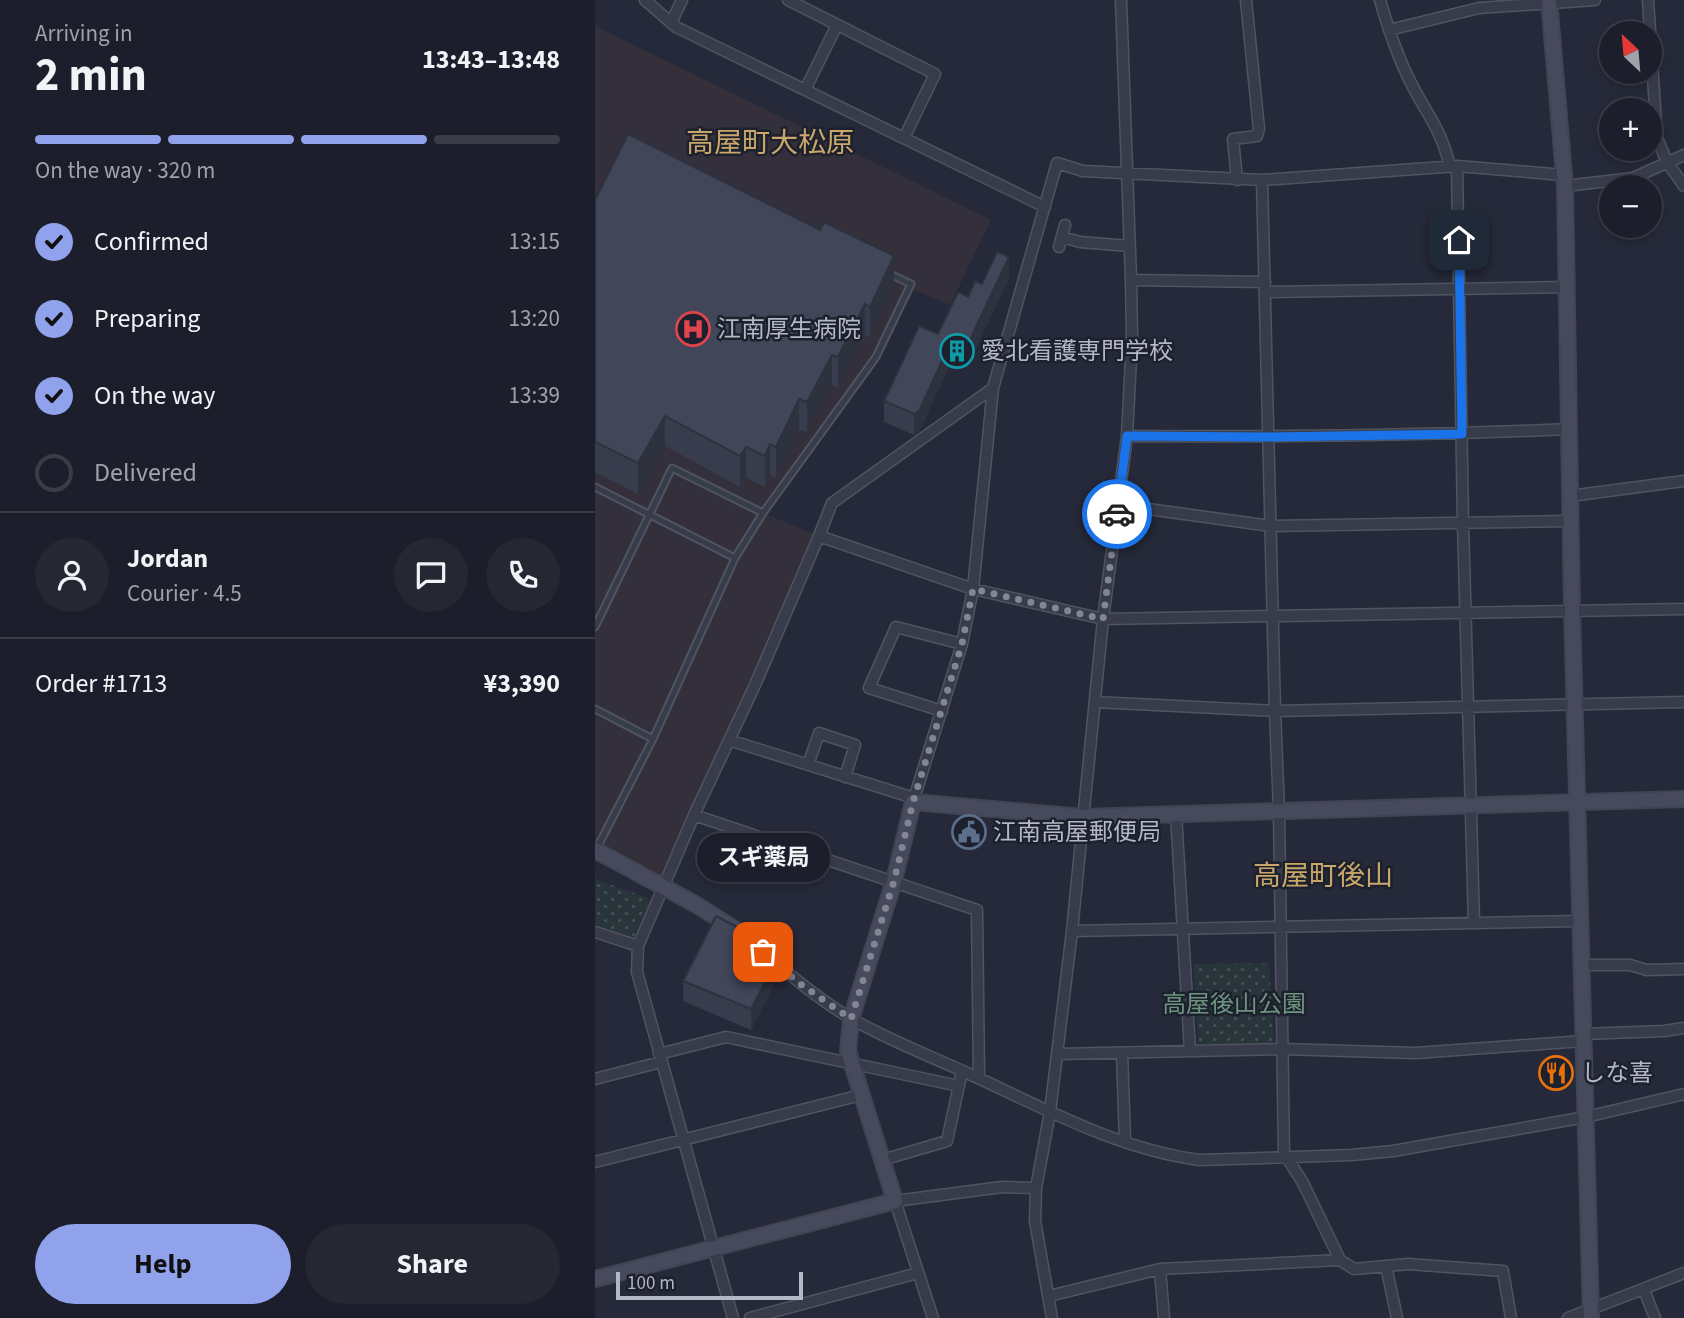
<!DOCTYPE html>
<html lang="en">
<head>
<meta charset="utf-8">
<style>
	:root { --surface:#1c1f2b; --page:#252733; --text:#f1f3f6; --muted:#a0a2a9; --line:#3a3d47; --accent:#91a2ed }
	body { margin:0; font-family:"Source Sans 3","Noto Sans JP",sans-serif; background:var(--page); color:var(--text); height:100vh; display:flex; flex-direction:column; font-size:26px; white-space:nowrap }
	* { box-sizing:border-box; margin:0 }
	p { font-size:23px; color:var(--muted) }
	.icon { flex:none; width:38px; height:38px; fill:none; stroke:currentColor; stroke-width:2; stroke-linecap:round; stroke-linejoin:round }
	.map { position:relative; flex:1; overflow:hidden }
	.drawer { display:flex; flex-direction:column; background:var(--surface); width:595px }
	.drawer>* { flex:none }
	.needle { width:46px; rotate:334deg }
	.controls { position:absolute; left:1004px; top:21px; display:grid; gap:14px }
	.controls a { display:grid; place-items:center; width:63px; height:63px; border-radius:50%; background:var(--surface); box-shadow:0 4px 10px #0003,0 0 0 2px var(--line); font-size:35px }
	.scale { position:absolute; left:21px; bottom:18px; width:187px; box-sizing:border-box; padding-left:7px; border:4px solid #b4b7c5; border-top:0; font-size:19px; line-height:24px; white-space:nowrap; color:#b4b7c5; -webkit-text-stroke:5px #1d212e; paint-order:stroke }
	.pin { position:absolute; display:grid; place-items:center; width:60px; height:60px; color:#fff; margin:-30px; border-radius:14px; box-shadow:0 4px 10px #0006 }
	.courier { position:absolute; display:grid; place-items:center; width:70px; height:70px; margin:-35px; border:5px solid #1a73e8; border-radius:50%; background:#fff; color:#222; box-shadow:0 2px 9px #0007 }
	.bubble { position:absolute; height:49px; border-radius:24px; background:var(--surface); box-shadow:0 4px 10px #0003,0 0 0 2px var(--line); font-size:23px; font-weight:700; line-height:49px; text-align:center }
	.overview em { font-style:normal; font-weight:700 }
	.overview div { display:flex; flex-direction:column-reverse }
	.overview { display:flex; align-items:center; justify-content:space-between; height:119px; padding:0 35px }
	h1 { font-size:46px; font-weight:700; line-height:52px }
	.bar { display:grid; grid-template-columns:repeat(4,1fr); gap:10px 7px; align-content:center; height:84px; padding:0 35px }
	.bar i { height:9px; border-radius:5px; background:var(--line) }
	.bar .current { background:var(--accent) }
	.bar p { grid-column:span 4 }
	.line { display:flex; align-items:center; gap:18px; padding:0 35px; border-top:2px solid var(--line) }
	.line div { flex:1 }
	.round { display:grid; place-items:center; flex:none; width:74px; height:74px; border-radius:37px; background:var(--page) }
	ol { padding:0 35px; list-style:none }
	li { display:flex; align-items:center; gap:21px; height:77px }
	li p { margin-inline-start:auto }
	li .icon { padding:7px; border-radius:50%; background:var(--accent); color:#111; stroke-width:4 }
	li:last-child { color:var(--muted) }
	li i { width:38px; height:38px; border:4px solid var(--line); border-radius:50% }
	.button { display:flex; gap:14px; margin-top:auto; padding:14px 35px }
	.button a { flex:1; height:80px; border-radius:42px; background:var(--accent); color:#111; font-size:28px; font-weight:700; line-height:80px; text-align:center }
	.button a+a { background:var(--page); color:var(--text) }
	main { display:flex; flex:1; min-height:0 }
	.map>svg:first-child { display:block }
	.medical { fill:#33303b }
	.park { fill:url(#park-dots) }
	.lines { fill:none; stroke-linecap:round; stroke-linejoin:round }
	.lane-casing { stroke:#505461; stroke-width:9 }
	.street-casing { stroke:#505461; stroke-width:13 }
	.secondary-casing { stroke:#414552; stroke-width:18 }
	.lane { stroke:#383c4a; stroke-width:5 }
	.street { stroke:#383c4a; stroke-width:10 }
	.secondary { stroke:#474a5c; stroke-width:14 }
	.wall { fill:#383d4d }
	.shaded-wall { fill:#2e323e }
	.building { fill:#414759; stroke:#2e323e; stroke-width:2 }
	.done { stroke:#828594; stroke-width:7; stroke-dasharray:0 12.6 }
	.route { stroke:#1a73e8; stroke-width:9 }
	.labels { text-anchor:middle; stroke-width:5; stroke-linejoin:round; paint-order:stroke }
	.poi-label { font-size:24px; fill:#b4b7c5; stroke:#1d212e; text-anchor:start }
	.park-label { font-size:24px; fill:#6d947e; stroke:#1d212e }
	.quarter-label { font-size:28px; fill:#c9a76b; stroke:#1d212e }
</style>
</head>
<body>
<main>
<section class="drawer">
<div class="overview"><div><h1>2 min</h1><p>Arriving in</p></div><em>13:43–13:48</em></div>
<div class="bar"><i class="current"></i><i class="current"></i><i class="current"></i><i></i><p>On the way · 320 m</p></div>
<ol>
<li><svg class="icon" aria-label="check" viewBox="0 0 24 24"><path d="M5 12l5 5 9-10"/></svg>Confirmed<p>13:15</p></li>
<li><svg class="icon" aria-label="check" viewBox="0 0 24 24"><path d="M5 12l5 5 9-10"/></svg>Preparing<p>13:20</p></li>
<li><svg class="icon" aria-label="check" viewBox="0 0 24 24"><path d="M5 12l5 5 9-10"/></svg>On the way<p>13:39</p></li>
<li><i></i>Delivered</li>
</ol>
<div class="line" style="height:126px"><a class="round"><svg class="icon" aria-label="person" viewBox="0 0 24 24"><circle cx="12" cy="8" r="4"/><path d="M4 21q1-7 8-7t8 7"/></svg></a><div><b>Jordan</b><p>Courier · 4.5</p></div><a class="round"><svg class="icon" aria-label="chat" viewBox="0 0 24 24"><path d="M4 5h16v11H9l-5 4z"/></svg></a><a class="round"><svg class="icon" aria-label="phone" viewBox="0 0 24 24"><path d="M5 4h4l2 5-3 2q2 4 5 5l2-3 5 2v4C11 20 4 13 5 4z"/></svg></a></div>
<div class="line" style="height:91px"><div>Order #1713</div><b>¥3,390</b></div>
<div class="button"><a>Help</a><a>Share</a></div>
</section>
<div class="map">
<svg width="1089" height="1318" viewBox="0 0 1089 1318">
	<defs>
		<pattern id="park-dots" width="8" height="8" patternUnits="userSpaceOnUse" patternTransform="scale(1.75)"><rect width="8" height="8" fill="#28363b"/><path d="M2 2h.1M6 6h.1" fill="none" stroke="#455156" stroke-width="1.8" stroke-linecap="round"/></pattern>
	</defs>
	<rect width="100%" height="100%" fill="#252939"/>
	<path class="medical" d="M0,26L396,220L355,305L314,288L281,357L168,513L224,536L69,887L0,852Z"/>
	<path class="park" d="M0,879L55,899L39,938L0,924Z
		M674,963L679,1044H603L599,964Z"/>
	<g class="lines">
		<g class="lane-casing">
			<path id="lane" d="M0,487L140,558
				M0,627L77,468L168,513
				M0,709L58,739
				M1,850L58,739L140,558L168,513L281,357L316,284L295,274"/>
		</g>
		<g class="street-casing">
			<path id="street" d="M50,0L81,27L450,207
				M193,0L340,74L309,138
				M785,0C793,28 802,56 816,83C832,115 846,128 855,167
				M1053,0L1062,138L1072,162L1089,186
				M76,23L87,0
				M794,30L884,8L1000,0
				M210,90L242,25
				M862,166L868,523L879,922
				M642,180L638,139L662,136L664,129L651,0
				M667,180L680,711L684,811L689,1156
				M970,186L1038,178L1089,155
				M467,237L485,242L535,246
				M464,247L470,225
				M536,280L670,282
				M670,292L972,287
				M532,436C680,437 827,436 974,429
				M975,496L1089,481
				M524,505L676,526L975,521
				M224,536L237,503L398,388L462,163L488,171L667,180L862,166L969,175
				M500,702L680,711L1089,702
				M347,711L274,688L301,627L367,644
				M134,740L319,798
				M213,765L224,733L260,745L250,777
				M318,802L367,644L378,589L398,388
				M581,814L595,1051
				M99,815L382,910L384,1078
				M477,931L985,921
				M0,932L43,946
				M151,936C184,966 217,995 255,1018C295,1041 340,1058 381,1077C452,1110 526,1150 605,1160L757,1155L798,1151L991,1117L1089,1094
				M986,965H1035L1052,970L1089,969
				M988,1034L1069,1031L1089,1028
				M527,1053L530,1141
				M64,1054L131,1037L364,1086
				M462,1054L687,1049L820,1053L988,1041
				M0,1079L66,1062
				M691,1156L708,1183L745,1260
				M287,1160L352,1141L367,1071
				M0,1162L266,1095
				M791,1266L802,1318
				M565,1269L569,1318
				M1049,1290L1060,1318
				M454,1296L565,1269L745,1260L759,1269L813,1264L908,1271L916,1318
				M138,1318L42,972L43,946L99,815L160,685L224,536L378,589L508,619L1089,609
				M155,1318L323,1273
				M338,1318L300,1201L407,1187L441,1188
				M457,1318L440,1221L441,1188L455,1112L477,931L508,619L532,436L537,339L536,280L526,0
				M973,1318L1089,1273"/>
		</g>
		<g class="secondary-casing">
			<path id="secondary" d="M954,0L970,186L977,609L996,1318
				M0,850L100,904L151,936
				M0,1279L300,1201L253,1051L256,1019L299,881L318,802L487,817L1089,799"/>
		</g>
		<use href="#lane" class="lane"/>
		<use href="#street" class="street"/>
		<use href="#secondary" class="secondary"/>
	</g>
	<path class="wall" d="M0,200L299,287L275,337L270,335L243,388L237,385L212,432L204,429L181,478L175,475L170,487L151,478L145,487L70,446L43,494L0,472Z
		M414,278L372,367L357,360L324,432L319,435L289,422V401L373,297L387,284Z
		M148,949L179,985L156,1030L88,1001V981Z"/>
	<path class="shaded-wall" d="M299,256V287L275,337V307Z
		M414,257V278L372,367V346Z
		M270,304V335L243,388V357Z
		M357,339V360L324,432L319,435V414Z
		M237,355V385L212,432V402Z
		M204,399V429L181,478V447Z
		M70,416V446L43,494V463Z
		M175,444V475L170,487V456Z
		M151,447V478L145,487V456Z
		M148,930V951L141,945Z
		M179,965V985L156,1030V1009Z"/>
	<path class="building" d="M33,134L225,230L229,222L299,256L275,307L270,304L243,357L237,355L212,402L204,399L181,447L175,444L170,456L151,447L145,456L70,416L43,463L0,442V200Z
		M402,252L414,257L372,346L357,339L324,411L319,414L289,401L324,326L343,334L363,292L373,297L380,281L387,284Z
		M121,916L148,930L141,945L179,965L156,1009L88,981Z"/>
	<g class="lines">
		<path class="done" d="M168,952L204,983L256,1019L299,881L318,802L367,644L378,589L508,619L522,514"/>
		<path class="route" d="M522,514L532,436L674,437L867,434L864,240"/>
	</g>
	<defs>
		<g id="hospital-ring" transform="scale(1.75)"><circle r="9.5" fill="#1d212e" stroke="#e0444e" stroke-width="1.5"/><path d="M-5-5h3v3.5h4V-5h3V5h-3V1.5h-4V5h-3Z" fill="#e0444e"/></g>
		<g id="building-ring" transform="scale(1.75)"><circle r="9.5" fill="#1d212e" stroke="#0f9aa8" stroke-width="1.5"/><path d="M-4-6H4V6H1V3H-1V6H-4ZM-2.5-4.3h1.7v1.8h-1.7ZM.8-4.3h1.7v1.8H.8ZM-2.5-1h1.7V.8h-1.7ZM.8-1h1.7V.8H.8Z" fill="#0f9aa8"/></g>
		<g id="civic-ring" transform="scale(1.75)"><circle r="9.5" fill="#1d212e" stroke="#5c6f8a" stroke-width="1.5"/><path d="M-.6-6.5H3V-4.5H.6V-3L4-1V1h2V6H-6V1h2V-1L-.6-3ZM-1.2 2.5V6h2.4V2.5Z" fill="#5c6f8a"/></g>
		<g id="restaurant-ring" transform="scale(1.75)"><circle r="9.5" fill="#1d212e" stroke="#e8710a" stroke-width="1.5"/><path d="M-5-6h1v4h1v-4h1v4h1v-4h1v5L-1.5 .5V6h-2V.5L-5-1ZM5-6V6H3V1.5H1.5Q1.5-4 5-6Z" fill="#e8710a"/></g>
	</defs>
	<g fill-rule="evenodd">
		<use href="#hospital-ring" x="98" y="329"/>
		<use href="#building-ring" x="362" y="351"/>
		<use href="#civic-ring" x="374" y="832"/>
		<use href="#restaurant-ring" x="961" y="1073"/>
	</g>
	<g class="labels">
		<g class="poi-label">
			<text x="122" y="337">江南厚生病院</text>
			<text x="386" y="359">愛北看護専門学校</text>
			<text x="398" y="840">江南高屋郵便局</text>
			<text x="986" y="1081">しな喜</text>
		</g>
		<g class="park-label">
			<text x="639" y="1012">高屋後山公園</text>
		</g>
		<g class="quarter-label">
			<text x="175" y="152">高屋町大松原</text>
			<text x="728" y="885">高屋町後山</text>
		</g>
	</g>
</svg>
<div class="controls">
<a><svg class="needle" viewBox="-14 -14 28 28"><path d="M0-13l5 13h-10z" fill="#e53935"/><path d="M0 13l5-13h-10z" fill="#a0a2a9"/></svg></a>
<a>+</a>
<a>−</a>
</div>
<div class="scale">100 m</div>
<div class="pin" style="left:168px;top:952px;background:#ea580c"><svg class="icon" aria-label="bag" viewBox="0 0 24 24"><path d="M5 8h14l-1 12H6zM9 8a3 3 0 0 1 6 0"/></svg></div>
<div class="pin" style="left:864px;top:240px;background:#1f2937"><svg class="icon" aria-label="home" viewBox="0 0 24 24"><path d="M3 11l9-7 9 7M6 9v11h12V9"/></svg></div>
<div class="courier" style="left:522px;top:514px"><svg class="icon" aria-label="car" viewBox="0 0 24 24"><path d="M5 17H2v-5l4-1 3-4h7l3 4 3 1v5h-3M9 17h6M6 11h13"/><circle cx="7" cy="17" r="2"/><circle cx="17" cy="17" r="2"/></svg></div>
<div class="bubble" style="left:102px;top:833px;width:133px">スギ薬局</div>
</div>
</main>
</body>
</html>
